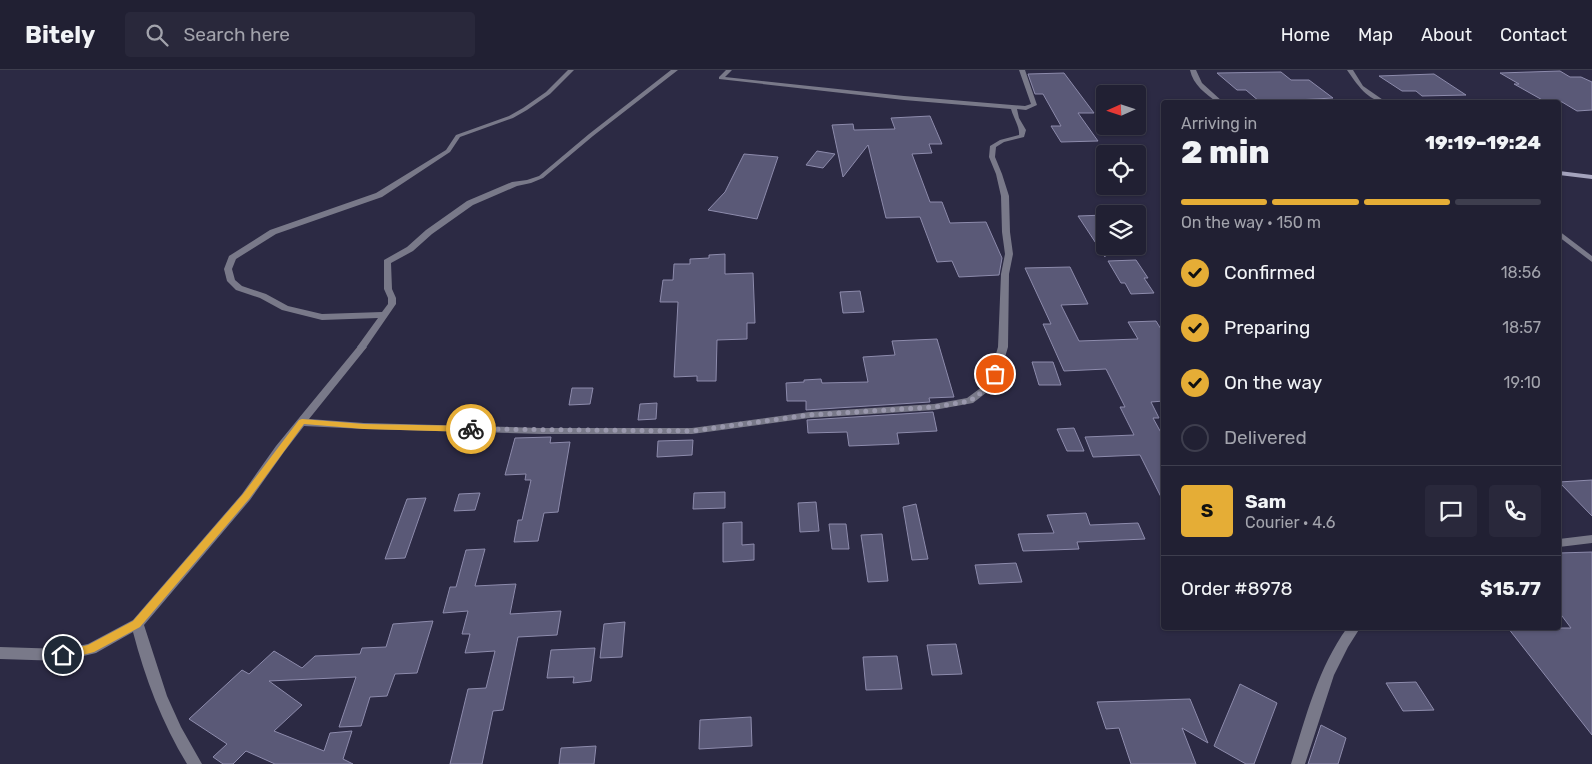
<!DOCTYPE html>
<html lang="en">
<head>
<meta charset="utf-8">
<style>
	:root { --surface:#212033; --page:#29283b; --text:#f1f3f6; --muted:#a2a3ac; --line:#3e3e4e; --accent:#e5ad36 }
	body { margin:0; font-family:Rubik,sans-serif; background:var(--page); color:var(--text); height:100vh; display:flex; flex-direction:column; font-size:19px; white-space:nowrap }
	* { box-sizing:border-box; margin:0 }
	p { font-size:16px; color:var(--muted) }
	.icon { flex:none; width:28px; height:28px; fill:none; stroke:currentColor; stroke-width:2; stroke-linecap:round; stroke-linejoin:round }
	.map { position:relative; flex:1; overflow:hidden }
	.drawer { position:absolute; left:1161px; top:30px; width:400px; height:530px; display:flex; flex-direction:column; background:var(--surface); border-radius:5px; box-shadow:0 1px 4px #0004,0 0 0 1px var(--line) }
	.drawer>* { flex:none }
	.needle { width:32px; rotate:267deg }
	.controls { position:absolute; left:1096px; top:15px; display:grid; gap:10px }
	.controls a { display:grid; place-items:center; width:50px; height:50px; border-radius:5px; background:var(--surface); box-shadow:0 1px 4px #0004,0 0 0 1px var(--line); font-size:25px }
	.pin { position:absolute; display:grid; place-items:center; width:42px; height:42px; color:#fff; margin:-21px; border:2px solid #fff; border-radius:50%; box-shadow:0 1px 5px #0007 }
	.courier { position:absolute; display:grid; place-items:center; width:50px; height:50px; margin:-25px; border:4px solid #e5ad36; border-radius:50%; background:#fff; color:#222; box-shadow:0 1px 6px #0007 }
	.headline em { font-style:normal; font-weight:800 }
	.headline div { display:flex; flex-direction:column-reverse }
	.headline { display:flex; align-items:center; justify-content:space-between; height:85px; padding:0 20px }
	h1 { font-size:32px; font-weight:800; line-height:38px }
	.bar { display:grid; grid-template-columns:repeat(4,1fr); gap:8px 5px; align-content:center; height:60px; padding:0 20px }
	.bar i { height:6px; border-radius:4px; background:var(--line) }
	.bar .current { background:var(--accent) }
	.bar p { grid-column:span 4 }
	.line { display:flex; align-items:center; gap:12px; padding:0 20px; border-top:1px solid var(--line) }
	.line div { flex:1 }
	.round { display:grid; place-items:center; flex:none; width:52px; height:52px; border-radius:5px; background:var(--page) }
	ol { padding:0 20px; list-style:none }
	li { display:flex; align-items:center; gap:15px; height:55px }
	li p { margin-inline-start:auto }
	li .icon { padding:5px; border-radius:50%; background:var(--accent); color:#111; stroke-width:4 }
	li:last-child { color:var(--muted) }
	li i { width:28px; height:28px; border:2px solid var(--line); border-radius:50% }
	header { display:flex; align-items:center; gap:30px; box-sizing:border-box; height:70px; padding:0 25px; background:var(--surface); border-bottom:1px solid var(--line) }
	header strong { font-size:24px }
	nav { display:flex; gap:28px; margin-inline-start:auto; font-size:18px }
	.search { width:350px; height:45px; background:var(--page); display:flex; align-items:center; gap:12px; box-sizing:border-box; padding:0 18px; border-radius:5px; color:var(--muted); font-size:19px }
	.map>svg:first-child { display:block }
	.building { fill:#5a5977; stroke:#8d8bac }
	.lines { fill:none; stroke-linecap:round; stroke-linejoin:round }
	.lane { fill:#797989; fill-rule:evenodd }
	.street { fill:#797989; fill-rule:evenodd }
	.secondary { fill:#a4a3bd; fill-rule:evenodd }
	.route { fill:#e5ad36 }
	.done { stroke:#9a98ad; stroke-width:5; stroke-dasharray:0 9 }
</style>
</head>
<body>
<header>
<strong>Bitely</strong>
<div class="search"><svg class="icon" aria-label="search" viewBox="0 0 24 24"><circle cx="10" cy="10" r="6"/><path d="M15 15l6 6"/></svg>Search here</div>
<nav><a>Home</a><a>Map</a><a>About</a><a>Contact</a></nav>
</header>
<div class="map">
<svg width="1592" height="694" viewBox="0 0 1592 694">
	<rect width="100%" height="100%" fill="#2c2a44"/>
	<path class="building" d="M1560,1L1570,7H1581L1592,12V40L1577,41L1562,32H1546L1514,14H1519L1500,3Z
		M1281,2L1291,10H1309L1333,28L1260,32L1246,20H1237L1217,3Z
		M1064,3L1094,43H1078L1098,71L1061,72L1051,56H1061L1043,24H1035L1028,4Z
		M1434,4L1466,25L1422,26L1416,21H1402L1379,6Z
		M930,46L942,74H929L932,83L912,84L930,132H942L950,153L986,152L1002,188L999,205L959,207L952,191L937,192L920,147L886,148L868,75L843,107L832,55L853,54L854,60L895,59L891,48Z
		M817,81L835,84L823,98L806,95Z
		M744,84L778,87L757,149L708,140L725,122Z
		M1105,145V187L1078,146Z
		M725,184V204L753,203L755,253H747V269L717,270L716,311H697V306L674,307L678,232H660L663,210H673L674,194H690V189L709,188V185Z
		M1136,190L1148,208H1144L1154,223L1131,224L1125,213H1121L1108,191Z
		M1070,197L1088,234L1061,235L1079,271L1138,269L1128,252L1156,251L1164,264V331L1151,332L1159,348H1153L1164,368V433L1140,385L1093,387L1085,367L1134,365L1120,337H1125L1106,299L1064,301L1043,254H1051L1025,198Z
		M860,221L864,242L843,243L840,222Z
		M937,269L954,327L929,328L930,332L806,340V331H787L786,313L804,312V310L821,309L822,313L868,312L863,287L895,285L892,271Z
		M1032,292H1053L1061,315H1039Z
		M572,318H593L590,334L569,335Z
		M657,333L656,349L638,350L640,334Z
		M933,342L937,361L897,363L899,374L849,376L847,362L808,363L807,350Z
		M1074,358L1084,381H1067L1057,359Z
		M551,367L550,373L570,372L558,442L544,443L538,471L514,472L518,450H522L531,410H525L526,404L505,405L515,368Z
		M693,370L692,385L657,387L658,371Z
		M1592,410V446L1559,412Z
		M725,422V438L693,439L694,423Z
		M480,423L475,440L454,441L459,424Z
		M426,428L405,488L385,489L407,429Z
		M816,432L819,461L800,462L798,433Z
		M916,434L928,489L912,490L903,437Z
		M1086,443L1090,455L1138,453L1145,469L1077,472L1079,479L1023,481L1018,464L1054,463L1047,445Z
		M742,452V475L754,474V490L723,492V453Z
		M829,454H846L849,479H832Z
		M882,464L888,511L868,512L861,465Z
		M485,479L475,516L516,514L510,544L561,541L557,565L518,567L503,640L493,641L482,694H450L468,619L486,618L495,581L465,583L470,564H462L468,541L443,543L450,517H456L466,480Z
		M1592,482V665L1508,558H1571L1559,542V483Z
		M1016,493L1022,512L979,514L975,495Z
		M433,551L417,603L395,604L387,626L370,627L361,656L339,657L356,607L269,611L302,635L274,661L324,681L330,663L352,661L343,689L353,694H275L246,681L233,694H223L213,687L227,674L189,649L242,600L249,604L274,581L302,598L315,586L360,584L362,578L386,577L393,554Z
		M625,552L622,587L600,588L604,554Z
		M956,574L962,604L932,605L927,575Z
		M595,578L591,611L573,613L574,607L547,608L551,580Z
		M897,586L902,619L866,620L863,587Z
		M1416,612L1434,640L1403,641L1386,613Z
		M1240,614L1277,633L1254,694H1246L1214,676Z
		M1190,629L1208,673L1182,658L1196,694H1131L1119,658L1106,659L1097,632Z
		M751,647L752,676L699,679L700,650Z
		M1321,655L1346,668L1338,694H1308Z
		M596,676L594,694H559L561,678Z"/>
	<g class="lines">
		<path class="lane" d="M568,0H574L550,24L527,40L513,48L460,67L450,82L382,127L276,164L236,189L232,199L235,210L242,216L266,224L288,236L322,244L382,242L388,234V228L384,219V190L407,177L426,160L467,131L512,112L527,110L539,106L589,64L671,0H678L593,66L543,108L531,113L517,116L473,135L432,164L413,181L391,193L392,219L396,228V234L365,279L362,280L357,277L378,248L322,250L282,240L260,228L236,220L227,211L224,199L229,186L270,160L376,123L446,80L456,65L509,46L523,38L546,22Z"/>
		<path class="street" d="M726,0H732L725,7L904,26L1025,36L1031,34L1019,0H1025L1037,35L1026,40L1017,39L1019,48L1026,60L1024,67L1004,72L996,77L995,87L1002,104L1009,126L1010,162L1013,184L1009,204L1008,277L1000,304L991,319L973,333L934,340L809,348L692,364H541L364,359L304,356L284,382L250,430L144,555L167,626L181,657L202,694H187C162,653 145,608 133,562L96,583L63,591L0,589V577L63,579L88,574L133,550L242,424L276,376L359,275L362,274L367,277L309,349L364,353L541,358H692L809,342L934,334L967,328L982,317L990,304L998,277L1001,204L1005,184L1002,162L1001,126L996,104L989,87L990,76L1000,70L1019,65C1020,57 1013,47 1011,39L904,30L719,9V7Z
			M1190,0H1196L1202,13L1223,32H1217C1206,24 1193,15 1190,0Z
			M1347,0H1353L1363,16L1386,32C1368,32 1356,13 1347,0Z
			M1559,161L1592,186V192L1559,167Z
			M1592,465V473L1559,477V469Z
			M1347,558H1360L1348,577L1334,605L1305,694H1291C1306,647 1318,598 1347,558Z"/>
		<path class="secondary" d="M1559,101L1592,105V109L1559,105Z"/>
	</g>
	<path class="route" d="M302,349L364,354L471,356L475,359L471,362L364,359L304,354L249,429L140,557L94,582L63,590L60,589L58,585L60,582L88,575L133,551L243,424L299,350Z"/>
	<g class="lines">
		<path class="done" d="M471,359L692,361L809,345L934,337L970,331L986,319L995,304"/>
	</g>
</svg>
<div class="controls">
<a><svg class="needle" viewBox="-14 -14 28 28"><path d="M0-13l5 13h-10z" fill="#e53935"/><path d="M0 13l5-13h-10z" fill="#a2a3ac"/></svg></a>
<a><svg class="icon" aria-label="locate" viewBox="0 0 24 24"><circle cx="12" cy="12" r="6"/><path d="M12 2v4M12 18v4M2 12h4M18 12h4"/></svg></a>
<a><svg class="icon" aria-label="layers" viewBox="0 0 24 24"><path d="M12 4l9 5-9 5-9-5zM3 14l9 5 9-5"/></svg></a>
</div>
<div class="pin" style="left:995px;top:304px;background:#ea580c"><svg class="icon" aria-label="bag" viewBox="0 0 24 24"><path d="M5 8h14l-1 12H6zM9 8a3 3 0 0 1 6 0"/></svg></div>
<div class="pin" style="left:63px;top:585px;background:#1f2937"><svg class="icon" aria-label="home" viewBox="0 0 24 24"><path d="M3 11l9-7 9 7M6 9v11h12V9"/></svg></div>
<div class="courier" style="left:471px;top:359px"><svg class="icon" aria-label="bike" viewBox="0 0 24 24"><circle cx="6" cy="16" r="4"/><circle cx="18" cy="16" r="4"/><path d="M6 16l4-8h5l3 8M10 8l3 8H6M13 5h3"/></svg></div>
<section class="drawer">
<div class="headline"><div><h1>2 min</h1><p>Arriving in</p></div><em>19:19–19:24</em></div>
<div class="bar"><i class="current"></i><i class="current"></i><i class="current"></i><i></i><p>On the way · 150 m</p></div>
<ol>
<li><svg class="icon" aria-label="check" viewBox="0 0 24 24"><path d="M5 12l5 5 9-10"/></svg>Confirmed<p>18:56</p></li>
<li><svg class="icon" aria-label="check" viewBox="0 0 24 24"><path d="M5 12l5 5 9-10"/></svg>Preparing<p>18:57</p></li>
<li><svg class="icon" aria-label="check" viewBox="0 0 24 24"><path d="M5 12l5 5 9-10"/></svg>On the way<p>19:10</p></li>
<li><i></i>Delivered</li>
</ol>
<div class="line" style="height:90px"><b class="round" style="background:var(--accent);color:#111">S</b><div><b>Sam</b><p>Courier · 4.6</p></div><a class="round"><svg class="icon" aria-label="chat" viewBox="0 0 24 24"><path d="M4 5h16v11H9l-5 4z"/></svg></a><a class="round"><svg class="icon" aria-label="phone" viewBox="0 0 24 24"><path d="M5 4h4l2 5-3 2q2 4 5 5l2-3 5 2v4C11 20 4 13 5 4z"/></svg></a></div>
<div class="line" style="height:65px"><div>Order #8978</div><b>$15.77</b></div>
</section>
</div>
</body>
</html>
